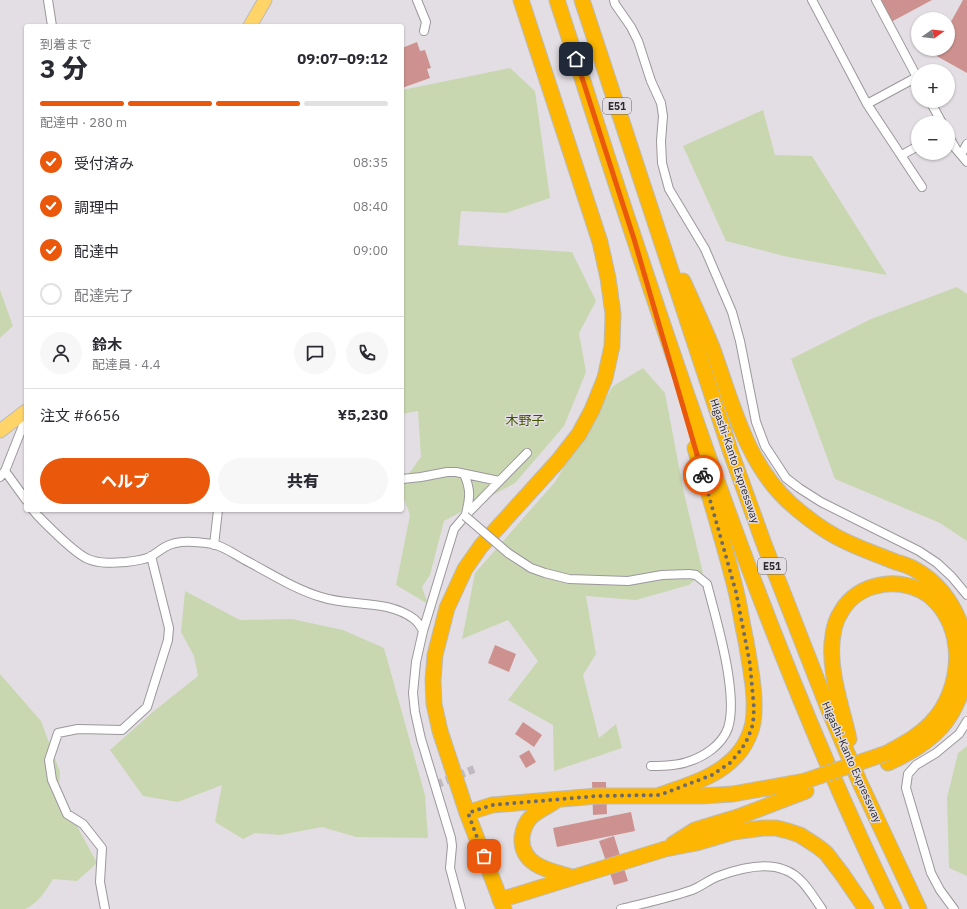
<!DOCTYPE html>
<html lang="ja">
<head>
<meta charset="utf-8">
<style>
	:root { --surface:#fff; --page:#f7f7f7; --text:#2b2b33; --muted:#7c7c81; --line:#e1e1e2; --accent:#ea580c }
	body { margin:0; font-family:"IBM Plex Sans","Noto Sans JP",sans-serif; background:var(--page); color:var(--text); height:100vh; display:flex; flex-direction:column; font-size:15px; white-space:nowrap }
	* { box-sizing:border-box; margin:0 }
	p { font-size:13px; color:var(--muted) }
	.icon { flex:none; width:22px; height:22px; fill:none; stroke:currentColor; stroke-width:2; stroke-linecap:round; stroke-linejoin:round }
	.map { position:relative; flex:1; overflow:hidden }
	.sheet { position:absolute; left:24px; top:24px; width:380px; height:488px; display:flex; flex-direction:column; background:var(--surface); border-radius:4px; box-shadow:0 1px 3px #0004 }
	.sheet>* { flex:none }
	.needle { width:26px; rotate:76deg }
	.controls { position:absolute; left:911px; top:12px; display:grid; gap:8px }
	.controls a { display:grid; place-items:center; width:44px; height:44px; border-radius:50%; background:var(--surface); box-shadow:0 1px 3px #0004; font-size:20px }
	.pin { position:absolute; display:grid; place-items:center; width:34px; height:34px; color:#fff; margin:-17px; border-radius:8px; box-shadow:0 2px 6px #0006 }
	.courier { position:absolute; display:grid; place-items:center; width:40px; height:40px; margin:-20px; border:3px solid #ea580c; border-radius:50%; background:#fff; color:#222; box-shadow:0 1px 5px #0007 }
	.overview em { font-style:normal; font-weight:800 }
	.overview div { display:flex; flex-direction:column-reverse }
	.overview { display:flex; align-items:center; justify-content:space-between; height:68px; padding:0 16px }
	h1 { font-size:26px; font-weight:800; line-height:30px }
	.bar { display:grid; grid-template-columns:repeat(4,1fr); gap:6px 4px; align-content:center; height:48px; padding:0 16px }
	.bar i { height:5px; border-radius:3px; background:var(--line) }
	.bar .active { background:var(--accent) }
	.bar p { grid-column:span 4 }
	.line { display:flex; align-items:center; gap:10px; padding:0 16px; border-top:1px solid var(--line) }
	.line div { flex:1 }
	.round { display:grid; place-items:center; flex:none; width:42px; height:42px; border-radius:21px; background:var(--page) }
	ol { padding:0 16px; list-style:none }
	li { display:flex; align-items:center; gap:12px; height:44px }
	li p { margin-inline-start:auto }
	li .icon { padding:4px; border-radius:50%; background:var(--accent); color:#fff; stroke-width:4 }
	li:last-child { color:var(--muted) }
	li i { width:22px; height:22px; border:2px solid var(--line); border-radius:50% }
	.primary-button { display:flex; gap:8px; margin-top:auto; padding:8px 16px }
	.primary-button a { flex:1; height:46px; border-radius:24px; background:var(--accent); color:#fff; font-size:16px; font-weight:800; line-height:46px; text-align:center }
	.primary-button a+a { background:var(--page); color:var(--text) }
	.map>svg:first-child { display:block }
	.green { fill:#c9d7b1 }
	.building { fill:#cd928f }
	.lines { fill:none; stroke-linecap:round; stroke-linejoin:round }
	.street-tunnel { stroke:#bfbabf; stroke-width:8; stroke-dasharray:8 4; stroke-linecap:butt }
	.street-casing { stroke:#9c979c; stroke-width:10 }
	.primary-casing { stroke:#bcbbbc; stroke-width:15 }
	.highway-casing { stroke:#bcbbbc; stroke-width:17 }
	.street { stroke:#fff; stroke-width:8 }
	.primary { stroke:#fed367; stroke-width:13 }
	.highway { stroke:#fdb601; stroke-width:15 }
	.street-bridge-casing { stroke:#9c979c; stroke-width:10; stroke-linecap:butt }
	.highway-bridge-casing { stroke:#bcbbbc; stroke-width:17; stroke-linecap:butt }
	.street-bridge { stroke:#fff; stroke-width:8 }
	.highway-bridge { stroke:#fdb601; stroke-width:15 }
	.done { stroke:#6d6a6d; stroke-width:4; stroke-dasharray:0 7.2 }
	.route { stroke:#ea580c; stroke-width:5 }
	.labels { text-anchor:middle; stroke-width:3; stroke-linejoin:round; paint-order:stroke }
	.shield { fill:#e3dee3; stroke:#646164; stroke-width:1 }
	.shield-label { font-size:10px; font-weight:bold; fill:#2d2b2d }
	.street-label { font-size:11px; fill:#2d2b2d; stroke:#e3dee3 }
	.quarter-label { font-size:13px; fill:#415200; stroke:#e3dee3 }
</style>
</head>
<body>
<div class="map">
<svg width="967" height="909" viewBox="0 0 967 909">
	<rect width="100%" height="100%" fill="#e3dee3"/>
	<path class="green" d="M510,68L535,91L550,198L506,213L461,211L458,245L572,252L596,301L579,333L586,372L564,426L515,483L444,521L430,575L422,587L428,604L396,585L410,515L402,494V483L421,457L418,411L402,414V90Z
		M763,110L775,155L812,156L887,275L788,257L726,241L683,146Z
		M957,287L967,294V541L940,523L835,479L791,359L871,319Z
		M0,290L13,326L0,338Z
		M643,368L665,393L684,493L703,573L689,585L636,600L586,596L596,654L583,675L599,738L616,724L622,748L554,771L553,725L508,700L538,661L508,620L462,639L475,573L555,482L613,386Z
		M185,591L240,620L292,619L343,630L384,648L425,795L428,838L356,837L322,827L280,835L255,833L243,839L215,822L222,785L178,802L143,796L110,750L154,711L198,676L194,656L181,632Z
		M0,674L41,721L60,772L58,802L77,826L97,863L77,881L53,879C47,889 37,905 25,909H0Z
		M967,746V876L949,868L947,798L958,753Z"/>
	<path class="building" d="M879,0H932L891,22Z
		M963,0H967V73L933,54L936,49H948V27Z
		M417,42L420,51L425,50L431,68L427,69L430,78L402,88V48Z
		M495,645L516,654L509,672L488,663Z
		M523,722L542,735L534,747L515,734Z
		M529,750L536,762L526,768L519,756Z
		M592,782H606L607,814L593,815Z
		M631,812L635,831L557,847L553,828Z
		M614,836L628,881L614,885L599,841Z"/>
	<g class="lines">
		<path class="street-tunnel" d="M435,785L474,769"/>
		<g class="street-casing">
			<path id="street" d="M48,0L52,26
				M417,0L426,22L424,31
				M614,0L615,4L631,27L638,41L651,81L661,103L663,116L661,141L662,163L669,189L705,249L732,312L740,341L756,422L765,446L786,478L799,488L821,502L919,551L937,563L952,577L967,595
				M812,0L867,104L922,187
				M876,0L918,79
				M930,101L942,123
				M867,104L917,77
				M948,135L956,149L967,162
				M902,155L918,146
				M961,155L967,144
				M5,471L26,500
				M464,474C471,490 470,497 466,514
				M0,477L5,471L26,418
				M402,479L421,477L447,472H456L499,481
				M33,510L38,516C49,527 74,553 88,559C100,564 114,563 126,562C135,561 143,560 150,557C155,554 160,550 165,547C179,539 198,542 213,544C225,547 234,554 245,560C270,573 294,589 321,597C351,607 387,599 414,619C418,622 421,627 423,631
				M214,545L218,510
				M508,553L531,568L545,573L569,579L628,581L662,575L689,574L696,575L707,584C716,619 739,694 728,728C722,745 704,757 687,762C676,766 663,766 651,766
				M105,909L100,882L102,848L83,824L67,814L52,780L49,760L58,733L78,729L122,730L147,707L168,640L169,628L151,556
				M461,909L450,868L452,846L451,838L421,739L415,712L413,693L416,662L423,631L454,529L465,516L527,453
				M621,909C645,903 669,898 692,890C702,886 710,879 719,876C738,869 766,862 785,870C802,876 812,895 822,909
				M954,909L940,890L931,873L906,788L908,774L916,765L936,753L959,734L967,721"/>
		</g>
		<g class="primary-casing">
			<path id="primary" d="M250,26L265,0
				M0,431L26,411"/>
		</g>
		<g class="highway-casing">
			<path id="highway" d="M557,0C583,80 608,161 635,241C710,468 789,694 894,909
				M582,0L730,450L764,544L828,708L860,783L919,909
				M683,281C693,303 703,325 712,347C732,402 746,464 791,504C808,519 828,534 849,543C864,550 881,556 896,562C903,564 910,566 916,570C946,587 964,620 967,654
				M849,739C842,707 827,667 833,635C834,627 837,618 841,612C858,581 904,575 931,597C967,628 963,690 931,723C919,736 903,744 887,753
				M888,763C935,742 959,718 967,667
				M660,795C688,785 722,776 741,750C746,743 751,732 753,723C757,696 750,667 746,641C742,624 740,607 736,591C724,542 709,495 695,448
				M557,800C549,806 538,810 531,817C526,822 523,830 522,837C520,866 551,871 572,877
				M467,813L492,805L597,796H701L733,794L805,781
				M673,844L695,830L738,817L806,791
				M500,900L665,849L696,843L733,832L763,828H776L788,831L800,835L817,846L826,853L842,874L866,909
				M504,909L467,813L440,731L434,704L433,680L435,655L447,608L465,569L481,546L558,461L579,434L592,410L605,378L612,346L613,314L608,278L600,242L521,0"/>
		</g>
		<use href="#street" class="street"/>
		<use href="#primary" class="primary"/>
		<use href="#highway" class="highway"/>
		<g class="street-bridge-casing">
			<path id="street-bridge" d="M465,516L508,553"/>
		</g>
		<g class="highway-bridge-casing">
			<path id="highway-bridge" d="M805,781L887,753"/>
		</g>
		<use href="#street-bridge" class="street-bridge"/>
		<use href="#highway-bridge" class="highway-bridge"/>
	</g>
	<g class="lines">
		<path class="done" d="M484,856L468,813L492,805L597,796L660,795L712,775L730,763L741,750L748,738L753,724L754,708L750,664L736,592L703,475"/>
		<path class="route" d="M576,59L634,239L703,475"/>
	</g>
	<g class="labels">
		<g class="shield">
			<rect x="603" y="98" width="28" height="16" rx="3"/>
			<rect x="758" y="558" width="28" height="16" rx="3"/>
		</g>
		<g class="shield-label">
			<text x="617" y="110">E51</text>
			<text x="772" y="570">E51</text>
		</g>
		<g class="street-label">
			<text transform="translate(735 461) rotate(71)" y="4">Higashi-Kanto Expressway</text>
			<text transform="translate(852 762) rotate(66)" y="4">Higashi-Kanto Expressway</text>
		</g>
		<g class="quarter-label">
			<text x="525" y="425">木野子</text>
		</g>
	</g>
</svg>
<div class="controls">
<a><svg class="needle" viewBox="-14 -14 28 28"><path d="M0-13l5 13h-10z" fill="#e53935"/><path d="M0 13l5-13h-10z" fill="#7c7c81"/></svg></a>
<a>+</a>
<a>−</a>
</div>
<div class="pin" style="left:484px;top:856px;background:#ea580c"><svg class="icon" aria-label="bag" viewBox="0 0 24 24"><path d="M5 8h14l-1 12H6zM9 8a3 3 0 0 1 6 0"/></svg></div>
<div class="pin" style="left:576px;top:59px;background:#1f2937"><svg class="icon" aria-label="home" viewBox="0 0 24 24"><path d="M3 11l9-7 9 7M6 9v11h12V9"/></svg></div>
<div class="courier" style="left:703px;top:475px"><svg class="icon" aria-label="bike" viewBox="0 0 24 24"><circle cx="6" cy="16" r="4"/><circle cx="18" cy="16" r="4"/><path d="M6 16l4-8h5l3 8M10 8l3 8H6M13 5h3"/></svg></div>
<section class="sheet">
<div class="overview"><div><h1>3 分</h1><p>到着まで</p></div><em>09:07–09:12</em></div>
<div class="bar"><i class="active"></i><i class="active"></i><i class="active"></i><i></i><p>配達中 · 280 m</p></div>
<ol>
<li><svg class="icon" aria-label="check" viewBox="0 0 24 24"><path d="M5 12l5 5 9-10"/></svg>受付済み<p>08:35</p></li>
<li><svg class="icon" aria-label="check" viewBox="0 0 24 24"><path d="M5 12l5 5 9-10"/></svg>調理中<p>08:40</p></li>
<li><svg class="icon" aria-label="check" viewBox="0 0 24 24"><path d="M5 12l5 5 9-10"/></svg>配達中<p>09:00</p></li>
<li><i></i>配達完了</li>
</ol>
<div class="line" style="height:72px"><a class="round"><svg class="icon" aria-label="person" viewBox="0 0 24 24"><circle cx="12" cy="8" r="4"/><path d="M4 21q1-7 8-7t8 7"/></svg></a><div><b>鈴木</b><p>配達員 · 4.4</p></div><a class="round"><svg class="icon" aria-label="chat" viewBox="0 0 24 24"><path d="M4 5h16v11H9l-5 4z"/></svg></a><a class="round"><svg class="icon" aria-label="phone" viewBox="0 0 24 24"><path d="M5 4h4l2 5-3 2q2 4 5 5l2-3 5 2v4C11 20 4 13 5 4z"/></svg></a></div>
<div class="line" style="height:52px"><div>注文 #6656</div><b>¥5,230</b></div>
<div class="primary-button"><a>ヘルプ</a><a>共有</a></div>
</section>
</div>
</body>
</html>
